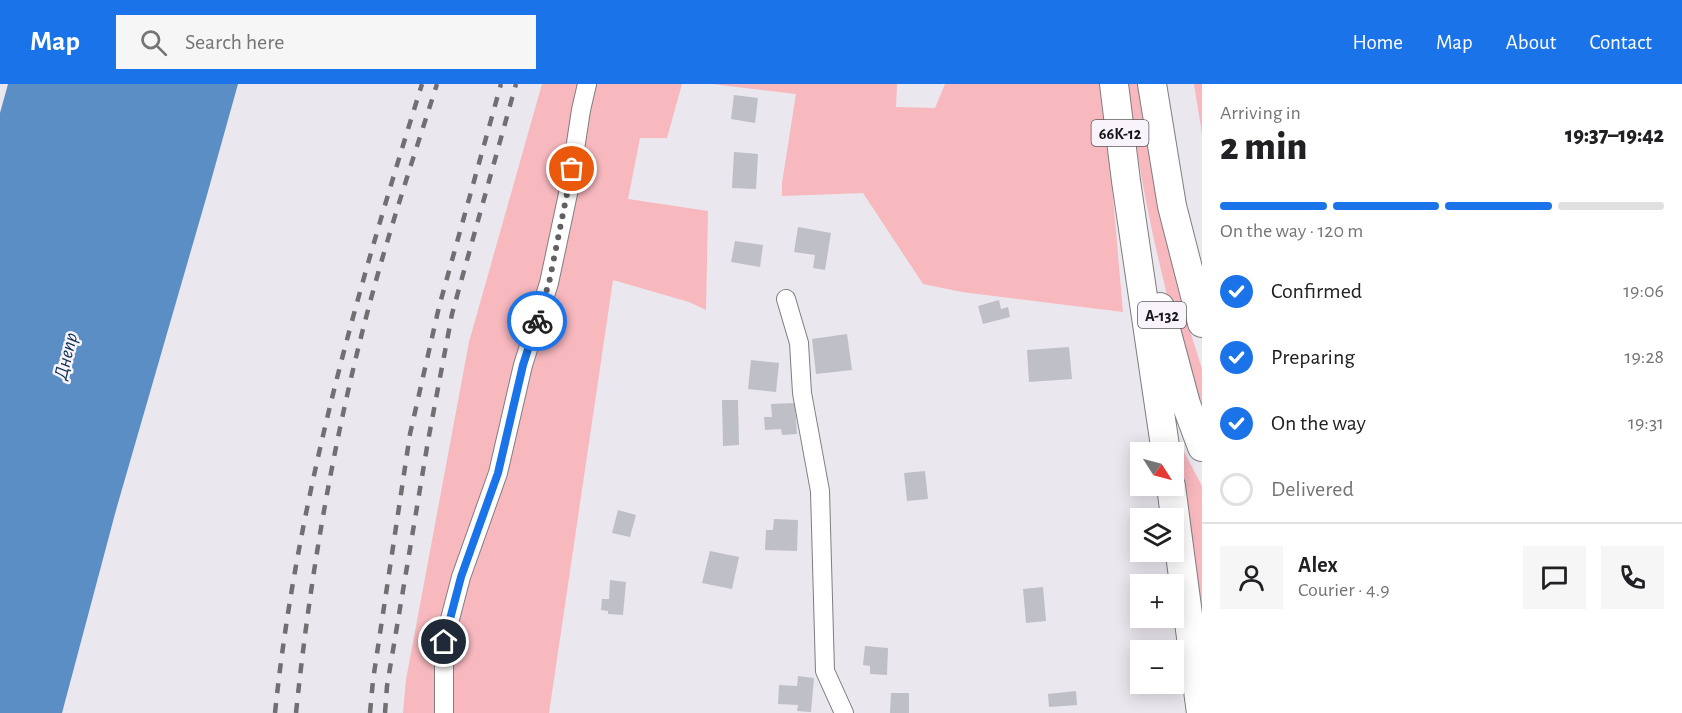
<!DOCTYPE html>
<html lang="en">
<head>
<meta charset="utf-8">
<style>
	:root { --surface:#fff; --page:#f6f6f6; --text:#202124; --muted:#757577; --line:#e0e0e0; --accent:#1a73e8 }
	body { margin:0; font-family:"Alegreya Sans",sans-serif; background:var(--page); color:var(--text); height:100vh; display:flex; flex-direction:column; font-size:22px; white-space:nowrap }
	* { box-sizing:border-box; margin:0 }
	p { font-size:20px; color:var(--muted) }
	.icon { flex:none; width:33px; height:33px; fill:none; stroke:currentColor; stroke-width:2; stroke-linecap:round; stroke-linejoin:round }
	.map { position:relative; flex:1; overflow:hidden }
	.drawer { display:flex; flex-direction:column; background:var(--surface); width:480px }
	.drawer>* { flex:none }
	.needle { width:39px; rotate:126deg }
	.tools { position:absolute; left:1130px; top:358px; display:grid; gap:12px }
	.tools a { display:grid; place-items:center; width:54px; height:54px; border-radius:0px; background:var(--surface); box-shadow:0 3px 15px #0003; font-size:30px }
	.pin { position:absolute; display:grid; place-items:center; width:51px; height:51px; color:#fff; margin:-26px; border:3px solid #fff; border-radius:50%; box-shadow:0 2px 6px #0007 }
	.courier { position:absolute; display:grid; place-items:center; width:60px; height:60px; margin:-30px; border:4px solid #1a73e8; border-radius:50%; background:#fff; color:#222; box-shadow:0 2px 8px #0007 }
	.summary em { font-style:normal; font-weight:800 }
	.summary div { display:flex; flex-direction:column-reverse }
	.summary { display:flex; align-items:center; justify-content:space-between; height:102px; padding:0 18px }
	h1 { font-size:39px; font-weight:800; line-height:45px }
	.bar { display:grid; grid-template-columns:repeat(4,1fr); gap:9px 6px; align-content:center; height:72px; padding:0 18px }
	.bar i { height:8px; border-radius:4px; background:var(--line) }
	.bar .active { background:var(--accent) }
	.bar p { grid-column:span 4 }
	.line { display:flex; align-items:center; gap:15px; padding:0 18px; border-top:2px solid var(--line) }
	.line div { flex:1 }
	.round { display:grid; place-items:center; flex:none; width:63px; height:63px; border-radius:0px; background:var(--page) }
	ol { padding:0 18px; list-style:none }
	li { display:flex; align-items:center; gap:18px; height:66px }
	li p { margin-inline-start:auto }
	li .icon { padding:6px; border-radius:50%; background:var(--accent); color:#fff; stroke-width:4 }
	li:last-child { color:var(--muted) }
	li i { width:33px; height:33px; border:3px solid var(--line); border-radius:50% }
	header { display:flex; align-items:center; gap:36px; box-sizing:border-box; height:84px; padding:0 30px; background:var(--accent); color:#fff }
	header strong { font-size:28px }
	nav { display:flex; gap:33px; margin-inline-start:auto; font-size:21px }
	.search { width:420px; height:54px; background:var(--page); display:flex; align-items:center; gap:15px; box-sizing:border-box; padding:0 21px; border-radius:0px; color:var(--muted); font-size:22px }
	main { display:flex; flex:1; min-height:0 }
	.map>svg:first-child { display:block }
	.green { fill:#f7b8be }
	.water { fill:#5b8ec4 }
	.building { fill:#bebfc7 }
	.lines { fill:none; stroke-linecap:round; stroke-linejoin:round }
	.street-casing { stroke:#807c82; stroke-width:20 }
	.primary-casing { stroke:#807c82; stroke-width:30 }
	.street { stroke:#fff; stroke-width:18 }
	.primary { stroke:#fff; stroke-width:28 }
	.rail { stroke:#726f73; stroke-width:4.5; stroke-dasharray:10 10; stroke-linecap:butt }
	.done { stroke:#615f63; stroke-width:6; stroke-dasharray:0 10.8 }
	.route { stroke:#1a73e8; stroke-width:8 }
	.labels { text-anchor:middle; stroke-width:5; stroke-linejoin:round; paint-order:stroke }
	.shield { fill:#f9f4fc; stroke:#5b595c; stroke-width:1.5 }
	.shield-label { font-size:16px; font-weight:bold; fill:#171618 }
	.water-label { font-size:20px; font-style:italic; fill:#083053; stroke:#f9f4fc }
</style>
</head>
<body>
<header>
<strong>Map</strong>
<div class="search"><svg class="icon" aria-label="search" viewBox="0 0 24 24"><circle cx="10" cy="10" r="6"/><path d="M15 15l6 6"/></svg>Search here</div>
<nav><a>Home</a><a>Map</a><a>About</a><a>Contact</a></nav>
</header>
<main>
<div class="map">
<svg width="1202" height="629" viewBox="0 0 1202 629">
	<rect width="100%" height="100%" fill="#ebe7ee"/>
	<path class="green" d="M542,0H682L667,54H640L628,115L708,127L706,226L689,218L613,196L549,629H403L406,596L469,258Z
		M712,0H897L896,23L935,24L945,0H1103L1123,228L962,208L923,200L863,109L782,112V99L796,10Z
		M1126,0H1138L1146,57L1166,155L1185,231L1202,285V323C1163,218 1143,110 1126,0Z
		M1194,0H1202V50Z
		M1169,339L1202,402V555L1196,499Z"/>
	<path class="water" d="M8,0H238L207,111L116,426L62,629H0V29Z"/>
	<path class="building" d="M734,11L758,14L755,39L731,35Z
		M734,68L758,70L756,105L732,104Z
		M798,143L831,149L825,186L813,184L815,171L794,168Z
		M735,157L763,161L760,183L731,178Z
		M999,216L1001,225L1008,223L1010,233L983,240L978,222Z
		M847,250L852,286L816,290L812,255Z
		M1069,263L1072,295L1029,298L1027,266Z
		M751,276L779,279L776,308L748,305Z
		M722,316H738L739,361L723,362Z
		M795,319L797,350L782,351L781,345L765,346L764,333H772L771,320Z
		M925,387L928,415L907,417L904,389Z
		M618,426L636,431L630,453L612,449Z
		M774,435L798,436L797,467L765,466L766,446H773Z
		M710,467L739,473L732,505L702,499Z
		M610,496L626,498L623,531L608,530V527L601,526L602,515H609Z
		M1043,503L1046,537L1026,539L1023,505Z
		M865,562L888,564L887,591L870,590V582L863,581Z
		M798,592L814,594L811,628L797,627L798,621L778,620L779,601L797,602Z
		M1076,607L1077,621L1049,623L1048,610Z
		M891,609H909V629H890Z"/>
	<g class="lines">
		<g class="street-casing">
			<path id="street" d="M786,215L799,259L802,309L820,407L825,587L844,629
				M444,629V558L461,493L498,389L523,281L549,199L569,105L581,26L587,0"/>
		</g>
		<g class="primary-casing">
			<path id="primary" d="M1114,0L1126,97L1166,369
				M1152,0L1172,122L1202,239
				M1160,223L1186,320L1202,363
				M1171,402L1201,629"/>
		</g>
		<use href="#street" class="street"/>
		<use href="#primary" class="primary"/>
		<path class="rail" d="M275,629C297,415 358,205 422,0
			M296,629C310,493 333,358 368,226C388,150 413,75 437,0
			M370,629L373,596L410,350L439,223L501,0
			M385,629L387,602L428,357L452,230L516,0"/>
	</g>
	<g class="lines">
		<path class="done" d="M537,237L549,199L572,85"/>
		<path class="route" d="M444,558L461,493L498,389L523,281L537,237"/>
	</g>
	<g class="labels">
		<g class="shield">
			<rect x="1091.5" y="36" width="57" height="26" rx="4.5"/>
			<rect x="1138" y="218" width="48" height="26" rx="4.5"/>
		</g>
		<g class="shield-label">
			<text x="1120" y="55">66К-12</text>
			<text x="1162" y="237">А-132</text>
		</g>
		<g class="water-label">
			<text transform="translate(65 272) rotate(-76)" y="7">Днепр</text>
		</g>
	</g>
</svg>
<div class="tools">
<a><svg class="needle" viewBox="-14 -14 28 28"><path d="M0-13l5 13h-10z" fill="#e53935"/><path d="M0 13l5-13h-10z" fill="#757577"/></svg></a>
<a><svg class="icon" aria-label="layers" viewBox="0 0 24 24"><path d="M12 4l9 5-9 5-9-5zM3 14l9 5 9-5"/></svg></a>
<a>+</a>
<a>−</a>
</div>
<div class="pin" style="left:572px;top:85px;background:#ea580c"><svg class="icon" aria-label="bag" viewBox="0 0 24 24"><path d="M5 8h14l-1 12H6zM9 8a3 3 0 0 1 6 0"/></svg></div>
<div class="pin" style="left:444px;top:558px;background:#1f2937"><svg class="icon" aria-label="home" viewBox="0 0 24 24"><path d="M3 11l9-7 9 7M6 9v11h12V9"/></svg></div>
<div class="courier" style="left:537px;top:237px"><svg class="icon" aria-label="bike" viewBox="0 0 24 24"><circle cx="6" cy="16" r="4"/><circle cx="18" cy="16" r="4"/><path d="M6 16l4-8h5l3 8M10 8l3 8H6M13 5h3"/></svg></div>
</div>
<section class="drawer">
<div class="summary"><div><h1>2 min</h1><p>Arriving in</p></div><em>19:37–19:42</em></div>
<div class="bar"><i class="active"></i><i class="active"></i><i class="active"></i><i></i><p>On the way · 120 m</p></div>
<ol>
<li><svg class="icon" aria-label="check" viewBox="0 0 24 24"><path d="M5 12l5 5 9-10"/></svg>Confirmed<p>19:06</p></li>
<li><svg class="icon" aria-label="check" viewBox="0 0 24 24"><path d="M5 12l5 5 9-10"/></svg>Preparing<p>19:28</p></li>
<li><svg class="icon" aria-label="check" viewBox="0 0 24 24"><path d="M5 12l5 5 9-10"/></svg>On the way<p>19:31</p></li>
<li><i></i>Delivered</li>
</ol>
<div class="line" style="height:108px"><a class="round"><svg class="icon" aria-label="person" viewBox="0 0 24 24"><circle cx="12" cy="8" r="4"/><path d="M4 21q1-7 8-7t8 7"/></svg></a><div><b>Alex</b><p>Courier · 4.9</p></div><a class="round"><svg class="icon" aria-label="chat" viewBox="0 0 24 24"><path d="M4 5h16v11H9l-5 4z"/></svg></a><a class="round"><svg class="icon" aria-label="phone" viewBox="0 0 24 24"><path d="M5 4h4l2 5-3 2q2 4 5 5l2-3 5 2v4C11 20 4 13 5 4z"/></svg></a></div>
</section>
</main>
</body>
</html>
